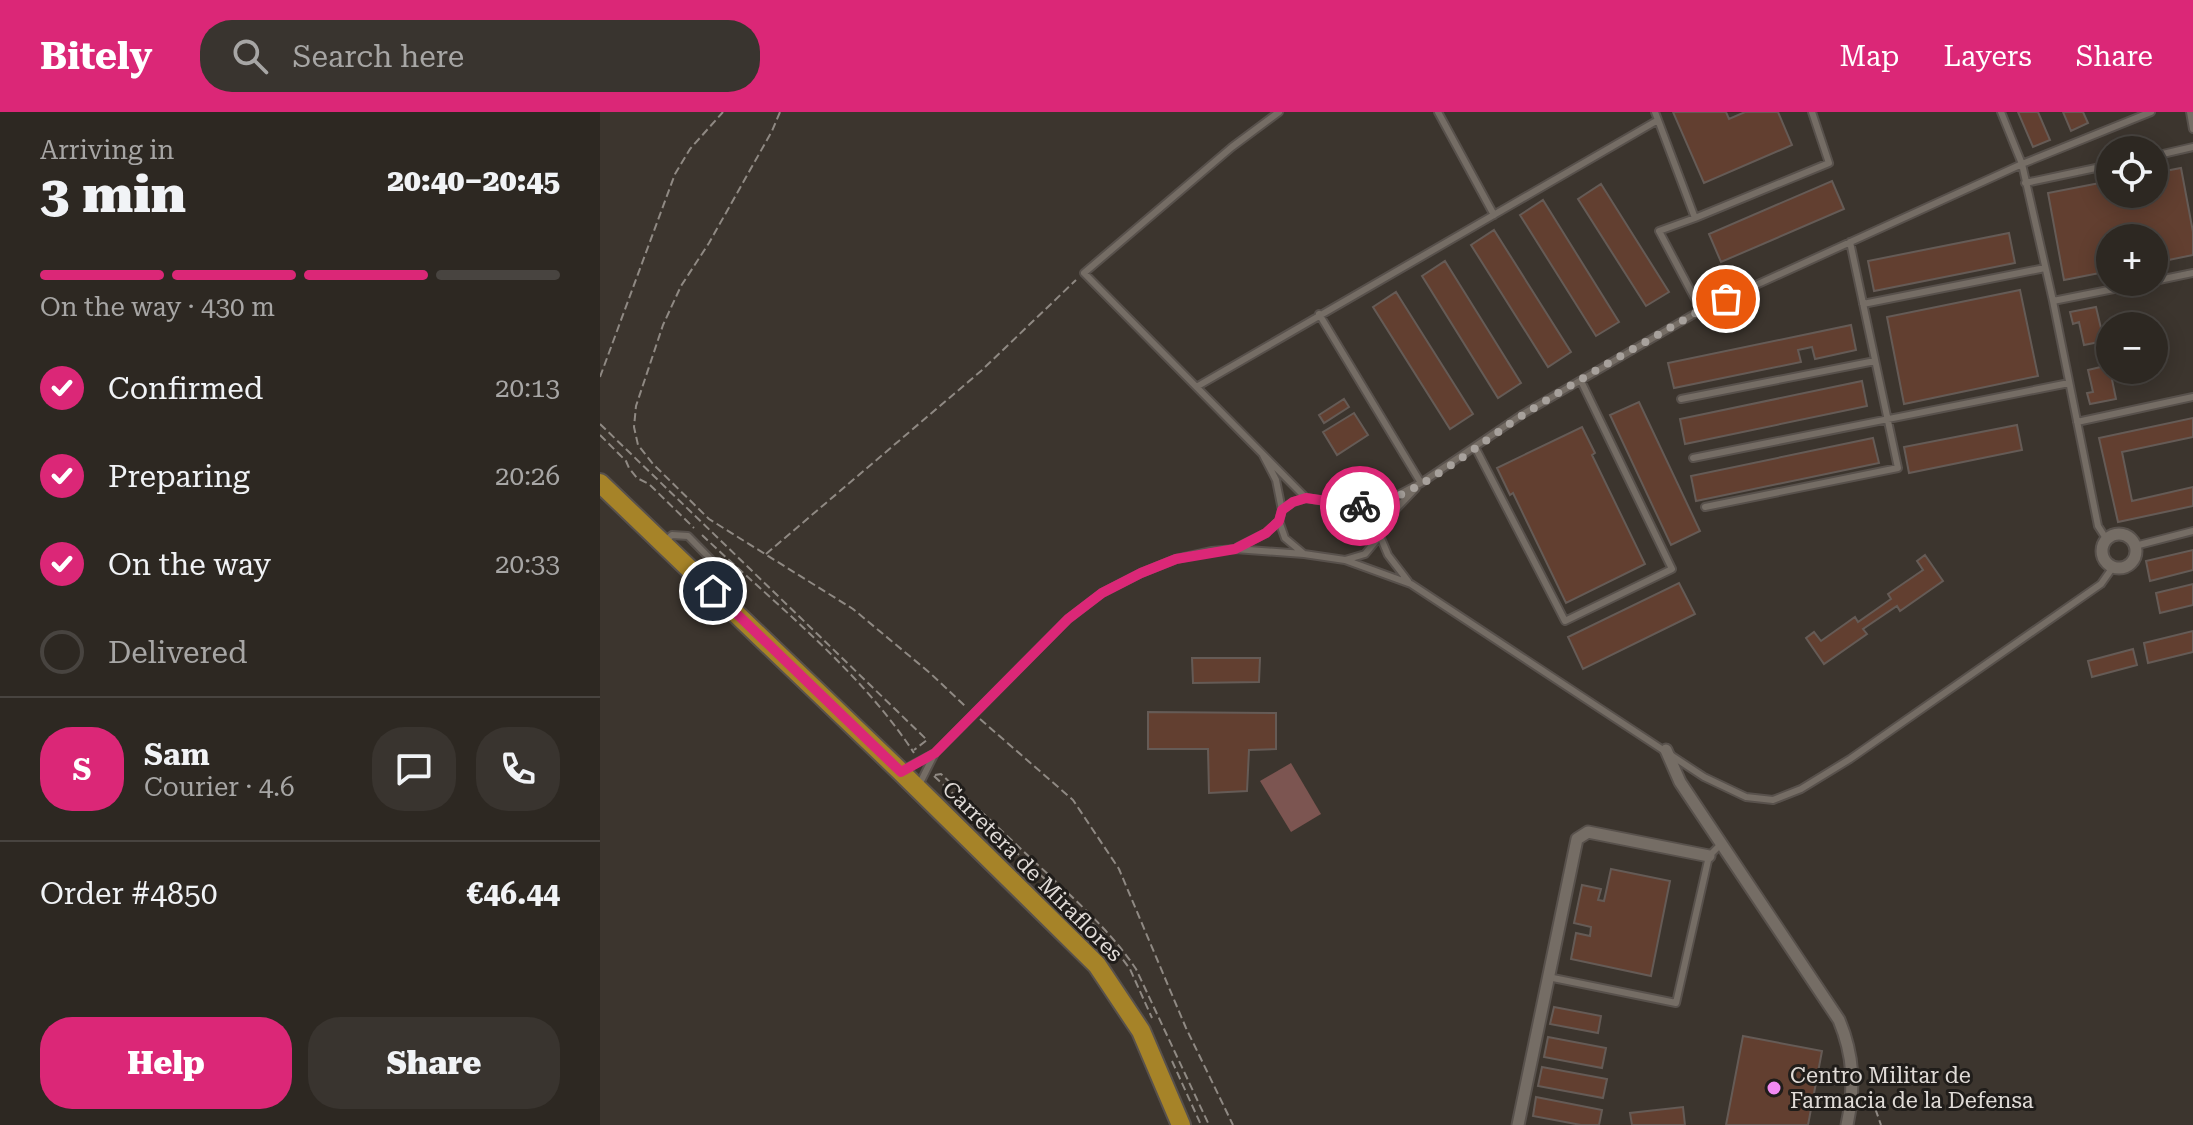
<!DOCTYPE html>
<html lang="en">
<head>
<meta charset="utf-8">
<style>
	:root { --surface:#2d2822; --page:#39342f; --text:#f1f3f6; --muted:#a7a6a5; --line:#484440; --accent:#db2777 }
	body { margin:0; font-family:"Roboto Serif",serif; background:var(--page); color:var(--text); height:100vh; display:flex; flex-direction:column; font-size:30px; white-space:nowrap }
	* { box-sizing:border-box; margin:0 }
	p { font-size:26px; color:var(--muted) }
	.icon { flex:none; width:44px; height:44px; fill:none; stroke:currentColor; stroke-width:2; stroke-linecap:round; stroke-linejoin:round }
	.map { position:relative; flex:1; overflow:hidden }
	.details { display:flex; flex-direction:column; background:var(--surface); width:600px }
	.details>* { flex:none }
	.buttons { position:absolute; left:1496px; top:24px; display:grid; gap:16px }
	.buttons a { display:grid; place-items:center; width:72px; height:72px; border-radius:50%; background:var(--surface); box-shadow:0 4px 20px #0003,0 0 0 2px var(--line); font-size:40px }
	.pin { position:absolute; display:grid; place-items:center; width:68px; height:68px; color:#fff; margin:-34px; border:4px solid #fff; border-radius:50%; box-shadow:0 2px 8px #0007 }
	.courier { position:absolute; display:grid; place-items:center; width:80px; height:80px; margin:-40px; border:6px solid #db2777; border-radius:50%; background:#fff; color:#222; box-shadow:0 2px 10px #0007 }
	.head em { font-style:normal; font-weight:800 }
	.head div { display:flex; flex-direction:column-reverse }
	.head { display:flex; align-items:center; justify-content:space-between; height:136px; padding:0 40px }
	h1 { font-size:52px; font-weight:800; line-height:60px }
	.bar { display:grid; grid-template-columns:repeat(4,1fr); gap:12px 8px; align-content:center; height:96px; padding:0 40px }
	.bar i { height:10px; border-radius:6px; background:var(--line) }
	.bar .selected { background:var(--accent) }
	.bar p { grid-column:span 4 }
	.line { display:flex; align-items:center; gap:20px; padding:0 40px; border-top:2px solid var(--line) }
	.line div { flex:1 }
	.round { display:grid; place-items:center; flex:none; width:84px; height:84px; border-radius:32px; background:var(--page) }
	ol { padding:0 40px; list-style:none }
	li { display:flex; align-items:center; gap:24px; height:88px }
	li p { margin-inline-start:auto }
	li .icon { padding:8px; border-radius:50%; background:var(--accent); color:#fff; stroke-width:4 }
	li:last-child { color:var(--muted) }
	li i { width:44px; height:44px; border:4px solid var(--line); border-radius:50% }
	.action { display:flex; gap:16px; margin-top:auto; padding:16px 40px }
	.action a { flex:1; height:92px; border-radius:32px; background:var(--accent); color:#fff; font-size:32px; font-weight:800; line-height:92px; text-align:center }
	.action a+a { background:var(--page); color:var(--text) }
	header { display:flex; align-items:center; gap:48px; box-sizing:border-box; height:112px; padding:0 40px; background:var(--accent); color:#fff }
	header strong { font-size:38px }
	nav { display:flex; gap:44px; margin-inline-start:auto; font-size:28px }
	.search { width:560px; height:72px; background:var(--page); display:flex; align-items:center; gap:20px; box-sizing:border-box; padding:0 28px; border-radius:32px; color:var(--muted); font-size:30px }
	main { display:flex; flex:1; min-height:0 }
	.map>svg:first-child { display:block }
	.green { fill:#7c5551 }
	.building { fill:#623f30; stroke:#655b56; stroke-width:2 }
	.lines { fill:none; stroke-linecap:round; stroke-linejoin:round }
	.service-casing { stroke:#58514c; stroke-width:10 }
	.minor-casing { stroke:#58514c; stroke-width:15 }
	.primary-casing { stroke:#58514c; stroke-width:22 }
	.path { stroke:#8f8983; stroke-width:2; stroke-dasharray:8 4; stroke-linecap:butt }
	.service { stroke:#756d65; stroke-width:6 }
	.minor { stroke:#756d65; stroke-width:11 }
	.primary { stroke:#a68328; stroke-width:18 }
	.done { stroke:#a7a19c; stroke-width:8; stroke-dasharray:0 14.4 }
	.route { stroke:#db2777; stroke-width:10 }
	.poi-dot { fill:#f28af3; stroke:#201d1a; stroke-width:3 }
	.labels { text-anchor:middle; stroke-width:6; stroke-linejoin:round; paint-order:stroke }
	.street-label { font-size:22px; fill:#e0dbd7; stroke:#201d1a }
	.poi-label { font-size:22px; fill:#e0dbd7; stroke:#201d1a; text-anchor:start }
</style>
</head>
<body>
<header>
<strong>Bitely</strong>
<div class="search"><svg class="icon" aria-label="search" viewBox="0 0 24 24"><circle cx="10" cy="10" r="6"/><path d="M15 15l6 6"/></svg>Search here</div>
<nav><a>Map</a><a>Layers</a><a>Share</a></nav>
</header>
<main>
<section class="details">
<div class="head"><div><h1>3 min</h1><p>Arriving in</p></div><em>20:40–20:45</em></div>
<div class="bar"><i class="selected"></i><i class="selected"></i><i class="selected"></i><i></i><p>On the way · 430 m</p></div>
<ol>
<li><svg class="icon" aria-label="check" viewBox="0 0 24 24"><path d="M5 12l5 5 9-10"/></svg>Confirmed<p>20:13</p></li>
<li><svg class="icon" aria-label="check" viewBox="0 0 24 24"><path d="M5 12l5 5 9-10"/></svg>Preparing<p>20:26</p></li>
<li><svg class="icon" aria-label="check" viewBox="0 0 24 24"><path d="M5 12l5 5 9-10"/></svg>On the way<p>20:33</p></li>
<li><i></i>Delivered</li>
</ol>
<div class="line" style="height:144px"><b class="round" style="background:var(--accent);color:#fff">S</b><div><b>Sam</b><p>Courier · 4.6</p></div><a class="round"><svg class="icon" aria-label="chat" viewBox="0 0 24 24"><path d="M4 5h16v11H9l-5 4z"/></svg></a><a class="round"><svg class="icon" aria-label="phone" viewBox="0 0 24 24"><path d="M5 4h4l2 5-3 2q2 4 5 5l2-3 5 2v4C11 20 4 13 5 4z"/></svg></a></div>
<div class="line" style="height:104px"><div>Order #4850</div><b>€46.44</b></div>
<div class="action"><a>Help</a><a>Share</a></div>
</section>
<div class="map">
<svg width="1593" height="1013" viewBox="0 0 1593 1013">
	<rect width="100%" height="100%" fill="#3c352e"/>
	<path class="green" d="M691,651L721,702L691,720L660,669Z"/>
	<path class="building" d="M1073,0H1126L1129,7L1145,0H1178L1192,33L1104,71Z
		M1418,0H1438L1450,28L1433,35Z
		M1463,0H1483L1488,11L1471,19Z
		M1581,56L1593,120V143L1554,151V126H1510V159L1464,168L1448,81L1510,69V82H1554V61Z
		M1232,69L1244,97L1121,150L1109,122Z
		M1001,72L1069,180L1046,194L978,87Z
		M943,88L1019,210L996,224L920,103Z
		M894,118L971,240L948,255L871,133Z
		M1409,121L1415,151L1274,179L1268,149Z
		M845,149L921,271L898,286L822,164Z
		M1420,178L1438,264L1304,292L1287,205Z
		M796,180L873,302L850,317L773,195Z
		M1496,195L1504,229L1484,233L1479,210L1473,212L1470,200Z
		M1251,213L1256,238L1215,247L1212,235L1198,238L1201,250L1074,276L1068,251Z
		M1509,253L1516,287L1490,292L1487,281L1493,280L1488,258Z
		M1262,269L1267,294L1085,332L1080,307Z
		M744,287L749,295L724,311L719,303Z
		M1039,290L1100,419L1071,433L1010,303Z
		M754,301L768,323L737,343L723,320Z
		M1593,306V325L1522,340L1532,389L1593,375V394L1518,410L1499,326Z
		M1417,313L1422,338L1309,361L1304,335Z
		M982,315L995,341L992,343L1045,452L966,491L913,381L910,383L897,356Z
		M1273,326L1279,351L1096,389L1091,364Z
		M1593,438V458L1550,469L1546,449Z
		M1325,443L1343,469L1300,499L1297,494L1263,517L1267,522L1224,552L1206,526L1214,520L1221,529L1255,505L1258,510L1291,487L1288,482L1323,458L1317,449Z
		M1079,471L1095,502L983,557L968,525Z
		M1593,472V493L1560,501L1556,481Z
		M1593,519V540L1548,551L1544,531Z
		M1533,537L1537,553L1492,565L1488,549Z
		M592,546H660L659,570L593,571Z
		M548,600L676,601V637L649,638L647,679L609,681L608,637H548Z
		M1011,757L1070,769L1051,864L971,847L976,821L990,824L991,815L974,811L982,773L1001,777L998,788L1004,789Z
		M954,895L1001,904L998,921L950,912Z
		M1143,924L1222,939L1208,1013H1126Z
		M948,925L1006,936L1002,956L944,945Z
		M942,955L1007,967L1003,986L938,974Z
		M936,985L1002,998L999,1013H981L933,1004Z
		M1083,995L1085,1013H1032L1030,1001Z"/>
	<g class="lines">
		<g class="service-casing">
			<path id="service" d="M679,0L632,35L484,161L706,386
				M838,0L894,103
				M1055,0L1095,106L1229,51L1212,0
				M1401,0L1422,52L1453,189L1498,414L1507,428
				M1590,0L1593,17
				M1554,44L1593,35
				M1425,71L1510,53
				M1095,106L1059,119L1101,198
				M1554,169L1593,161
				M1453,189L1549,170
				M1263,192L1445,156
				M719,202L821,371
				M598,274L1058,8
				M1081,287L1275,249
				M1477,310L1593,285
				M875,335L965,509L1072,457L981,269
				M663,343L676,368L682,398
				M1093,346L1469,271
				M764,395L787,389L821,371L923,302L1101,198L1422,52L1551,0
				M1105,395L1298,356L1250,130
				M782,418L795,398L816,376
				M780,424L788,443L808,469
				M66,428L72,423L88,424L132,469L135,495
				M1535,434L1593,419
				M638,435L666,421L679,409
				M745,448L765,442L780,424L782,418L776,405L764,395L706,386L693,390L682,398L679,409L685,426L704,442L745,448L811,472L1104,665L1146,685L1173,688L1201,677L1250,647L1501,472L1513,455
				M303,658L335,641
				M318,675L335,641L468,507L502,481L541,461L576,447L612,439L635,437L704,442
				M948,865L1076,891L1109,744L1122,731"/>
		</g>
		<g class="minor-casing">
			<path id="minor" d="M1502 439a17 17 0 1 1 34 0a17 17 0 1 1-34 0Z
				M1066,638L1080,670L1239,908C1254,944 1255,975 1247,1013
				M918,1013L977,727L988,720L1109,744"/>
		</g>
		<g class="primary-casing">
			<path id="primary" d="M0,371L301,660L497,853L541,919L581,1013"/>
		</g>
		<path class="path" d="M180,0L172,19L109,131L81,174L63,213L36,294L34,315L38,333L53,352L109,407L253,497L330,561L366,595
			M0,265L75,62L90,37L123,0
			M0,312L327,628L314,638
			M0,323L26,349L29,356L37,366L49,372L94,416
			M102,423C175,492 259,557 314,641
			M166,442L381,259L476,168
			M380,607L473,688L519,757L586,916L633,1013
			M335,663L341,662C383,701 425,741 467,780C492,804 516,827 536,857L609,1013
			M334,664L503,821L530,857L552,906
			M572,949L601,1013
			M1264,995L1275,996L1281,1013"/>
		<use href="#service" class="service"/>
		<use href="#minor" class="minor"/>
		<use href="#primary" class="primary"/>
	</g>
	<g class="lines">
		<path class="done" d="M760,394C803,396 885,327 923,303C981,266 1042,232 1101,198L1126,187"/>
		<path class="route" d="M113,479L301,660L335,641L468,507L502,481L541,461L576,447L635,437L666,421L679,409L682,398L693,390L706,386L760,394"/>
	</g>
	<circle class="poi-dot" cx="1174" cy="976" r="8"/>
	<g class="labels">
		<g class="street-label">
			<text transform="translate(433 759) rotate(45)" y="8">Carretera de Miraflores</text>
		</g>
		<g class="poi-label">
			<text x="1190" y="971">Centro Militar de<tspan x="1190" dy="25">Farmacia de la Defensa</tspan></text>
		</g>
	</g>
</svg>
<div class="buttons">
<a><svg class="icon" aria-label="locate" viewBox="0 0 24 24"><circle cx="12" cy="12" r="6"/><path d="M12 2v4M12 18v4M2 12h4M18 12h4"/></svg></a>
<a>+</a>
<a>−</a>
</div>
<div class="pin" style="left:1126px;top:187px;background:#ea580c"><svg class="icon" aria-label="bag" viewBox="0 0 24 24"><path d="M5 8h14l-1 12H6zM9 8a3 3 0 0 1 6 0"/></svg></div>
<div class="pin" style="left:113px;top:479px;background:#1f2937"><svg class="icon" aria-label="home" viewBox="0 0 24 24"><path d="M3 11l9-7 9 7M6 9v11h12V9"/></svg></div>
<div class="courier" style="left:760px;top:394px"><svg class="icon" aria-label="bike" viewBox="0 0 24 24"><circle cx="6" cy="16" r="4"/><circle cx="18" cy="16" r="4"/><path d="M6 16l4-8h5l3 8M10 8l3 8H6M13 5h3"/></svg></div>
</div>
</main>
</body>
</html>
